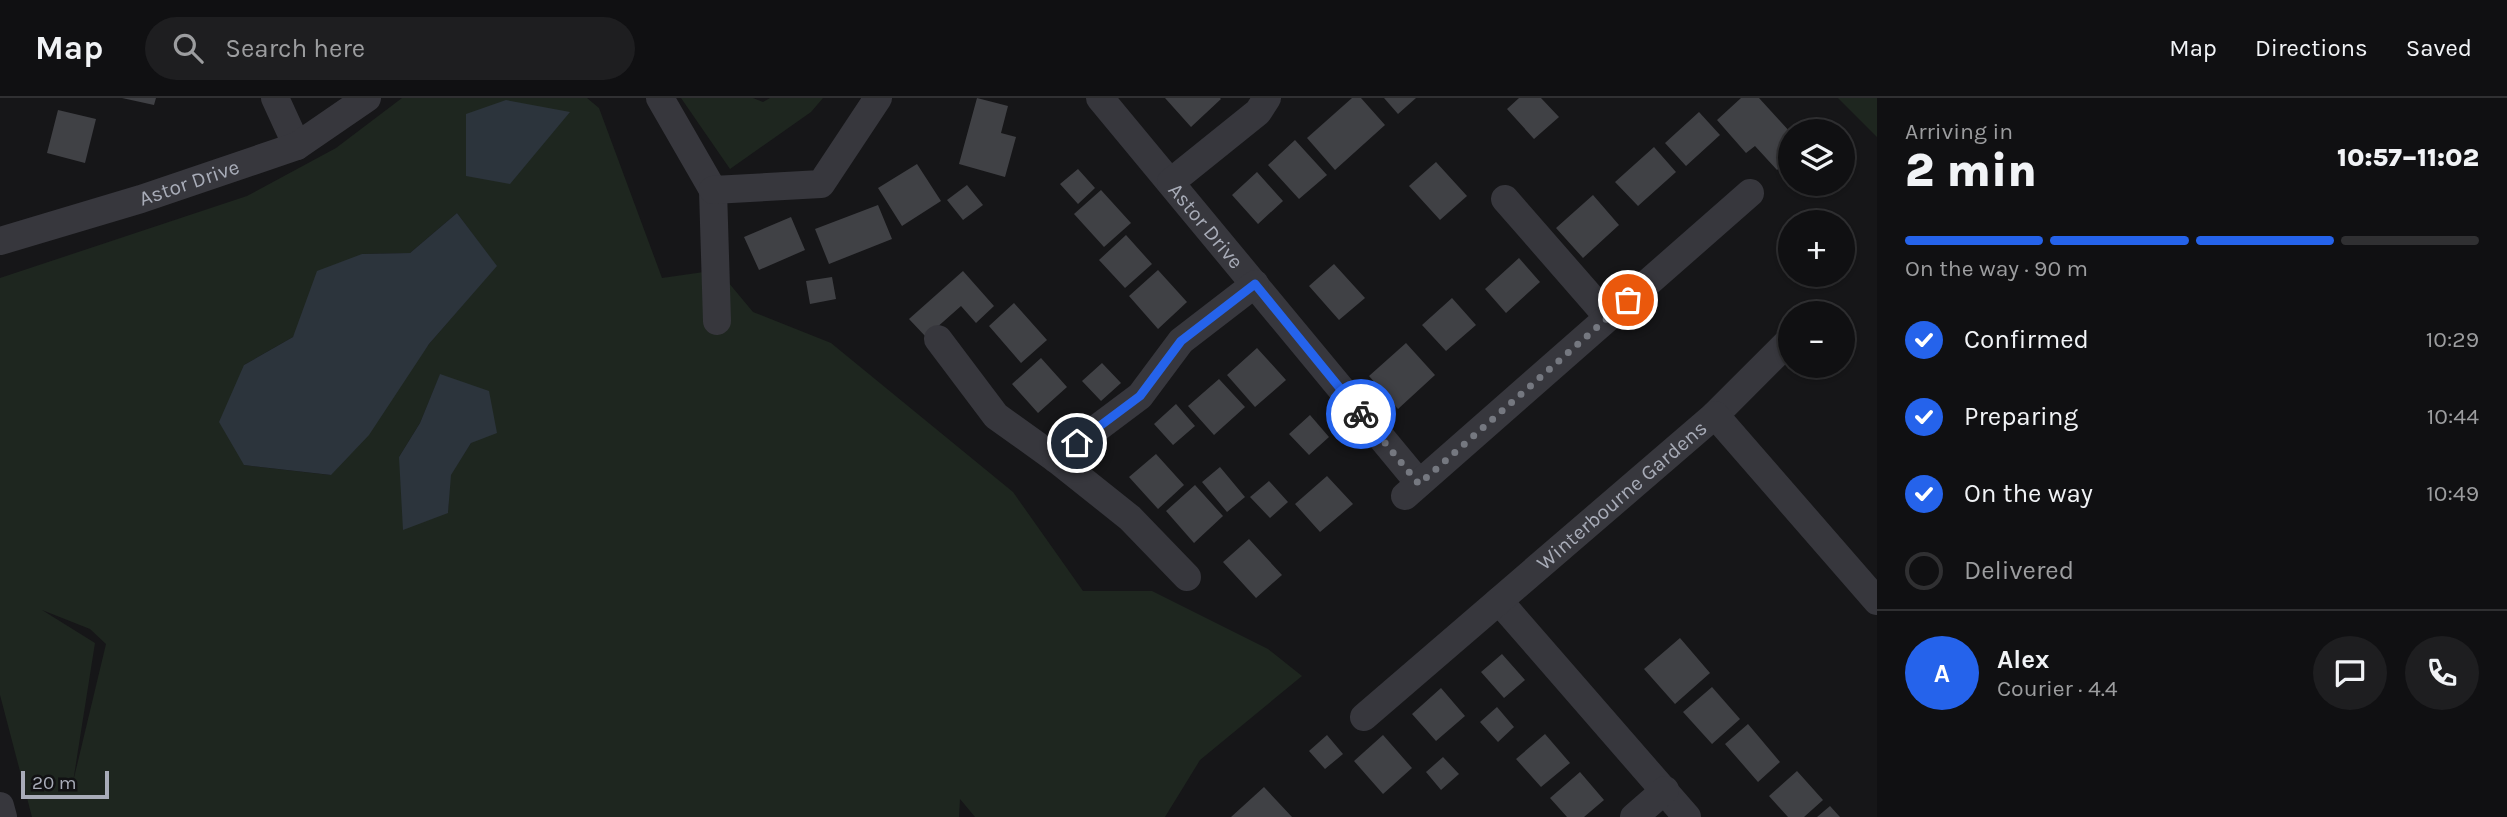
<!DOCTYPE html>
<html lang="en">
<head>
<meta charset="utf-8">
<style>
	:root { --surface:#101012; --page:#1e1e20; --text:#f1f3f6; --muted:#9c9d9f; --line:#303032; --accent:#2563eb }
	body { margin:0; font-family:Karla,sans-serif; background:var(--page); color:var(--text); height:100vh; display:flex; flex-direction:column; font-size:26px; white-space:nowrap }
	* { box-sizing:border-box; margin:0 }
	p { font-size:23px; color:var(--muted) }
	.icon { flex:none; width:38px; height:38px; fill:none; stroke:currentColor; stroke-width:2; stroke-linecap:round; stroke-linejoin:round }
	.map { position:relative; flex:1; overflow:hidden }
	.drawer { display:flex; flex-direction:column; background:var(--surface); width:630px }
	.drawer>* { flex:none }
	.controls { position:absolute; left:1778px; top:21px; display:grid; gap:14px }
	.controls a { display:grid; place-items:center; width:77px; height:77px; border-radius:50%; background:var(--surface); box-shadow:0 2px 5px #0004,0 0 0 2px var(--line); font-size:35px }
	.scale { position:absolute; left:21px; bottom:18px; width:88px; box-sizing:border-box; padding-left:7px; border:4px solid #a8acb8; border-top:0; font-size:19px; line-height:24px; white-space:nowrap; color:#a8acb8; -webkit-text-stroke:5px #111113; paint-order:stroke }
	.pin { position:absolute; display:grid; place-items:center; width:60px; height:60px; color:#fff; margin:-30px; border:4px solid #fff; border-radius:50%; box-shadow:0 2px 7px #0007 }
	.courier { position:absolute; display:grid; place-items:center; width:70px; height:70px; margin:-35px; border:5px solid #2563eb; border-radius:50%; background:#fff; color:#222; box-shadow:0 2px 9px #0007 }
	.summary em { font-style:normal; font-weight:800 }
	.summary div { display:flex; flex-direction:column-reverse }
	.summary { display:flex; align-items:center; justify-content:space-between; height:119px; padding:0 28px }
	h1 { font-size:46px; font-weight:800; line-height:52px }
	.bar { display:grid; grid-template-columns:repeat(4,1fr); gap:10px 7px; align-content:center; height:84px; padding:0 28px }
	.bar i { height:9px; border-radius:5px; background:var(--line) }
	.bar .on { background:var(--accent) }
	.bar p { grid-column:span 4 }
	.line { display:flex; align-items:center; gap:18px; padding:0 28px; border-top:2px solid var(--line) }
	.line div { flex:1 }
	.round { display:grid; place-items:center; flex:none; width:74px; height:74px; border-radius:37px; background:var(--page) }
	ol { padding:0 28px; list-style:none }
	li { display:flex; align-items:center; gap:21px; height:77px }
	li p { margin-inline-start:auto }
	li .icon { padding:7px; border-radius:50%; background:var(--accent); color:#fff; stroke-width:4 }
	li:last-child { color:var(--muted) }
	li i { width:38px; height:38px; border:4px solid var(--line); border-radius:50% }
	header { display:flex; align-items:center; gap:42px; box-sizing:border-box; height:98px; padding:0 35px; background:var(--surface); border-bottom:2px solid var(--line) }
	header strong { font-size:33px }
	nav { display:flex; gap:38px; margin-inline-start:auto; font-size:24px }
	.search { width:490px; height:63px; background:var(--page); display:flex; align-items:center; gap:18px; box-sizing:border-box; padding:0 24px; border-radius:38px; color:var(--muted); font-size:26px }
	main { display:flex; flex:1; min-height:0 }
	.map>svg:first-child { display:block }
	.green { fill:#1e261f; fill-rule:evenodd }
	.water { fill:#2c343c }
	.building { fill:#404145 }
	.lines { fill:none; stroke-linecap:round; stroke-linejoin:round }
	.minor { stroke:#37373d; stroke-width:28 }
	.done { stroke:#757880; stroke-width:7; stroke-dasharray:0 12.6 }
	.route { stroke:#2563eb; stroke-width:9 }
	.labels { text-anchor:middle; stroke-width:5; stroke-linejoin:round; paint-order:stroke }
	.street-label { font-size:21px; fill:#a8acb8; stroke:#111113 }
</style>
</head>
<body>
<header>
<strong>Map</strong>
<div class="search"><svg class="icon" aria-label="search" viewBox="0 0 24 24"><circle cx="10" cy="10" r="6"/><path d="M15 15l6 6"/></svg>Search here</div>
<nav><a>Map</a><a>Directions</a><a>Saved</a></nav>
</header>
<main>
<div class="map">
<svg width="1877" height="719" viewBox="0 0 1877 719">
	<rect width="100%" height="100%" fill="#161618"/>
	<path class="green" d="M402,0H587L599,10L662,180L718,172L753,214L831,245L1013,394L1083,493H1152L1268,551L1302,578L1200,662L1165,719H975L960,701L959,719H32L0,597V180L247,98L336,50ZM457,115L496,168L429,246L330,377L244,367V267L293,239L362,156L410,155ZM440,277L471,345L450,377L448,415L399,359L420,325ZM42,512L90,531L106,546L73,684L95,545Z
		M681,0H753L763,4L770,0H823L811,14L730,71Z
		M1838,0H1877V39Z"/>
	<path class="water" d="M506,2L570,14L510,86L466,78V16Z
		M457,115L497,168L429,246L369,337L331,377L244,367L219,324L244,267L293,239L317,173L362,156L410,155Z
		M440,276L489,293L497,335L471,345L451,377L448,415L403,432L399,359L420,325Z"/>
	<path class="building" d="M122,0H156L154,7Z
		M977,0L1008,8L1001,35L1016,39L1005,79L959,66Z
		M1165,0H1220L1221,1L1191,29Z
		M1352,0H1361L1385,27L1335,72L1307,40Z
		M1384,0H1416L1398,16Z
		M1519,0H1541L1559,19L1534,41L1507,11Z
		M1741,0H1759L1790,34V60L1777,72L1755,48L1746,55L1717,22Z
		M58,12L96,21L85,65L47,55Z
		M1699,14L1720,37L1686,68L1665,45Z
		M1295,42L1327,77L1299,101L1268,67Z
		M1654,49L1676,74L1638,108L1615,84Z
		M1436,64L1467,98L1440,122L1409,88Z
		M917,66L941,103L902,128L878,90Z
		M1078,71L1095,90L1078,106L1060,86Z
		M1257,74L1283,103L1258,126L1232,97Z
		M967,87L983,107L963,122L947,102Z
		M1101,92L1131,125L1104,149L1074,116Z
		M1593,97L1619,127L1583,160L1556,130Z
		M878,107L892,141L829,166L815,131Z
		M791,119L805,152L759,172L744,139Z
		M1126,137L1152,166L1125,190L1099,162Z
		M1519,160L1540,184L1506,215L1485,191Z
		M1334,166L1365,200L1339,222L1309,188Z
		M1158,172L1187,204L1158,231L1129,198Z
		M963,173L994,208L976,225L961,208L926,239L909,221Z
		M832,179L836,201L810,206L806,183Z
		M1452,200L1476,227L1446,253L1422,227Z
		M1014,205L1047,242L1021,265L989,228Z
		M1406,245L1435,277L1398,311L1369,278Z
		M1257,250L1286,282L1255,309L1227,277Z
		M1041,260L1067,289L1038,315L1012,286Z
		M1102,265L1121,285L1101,303L1082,283Z
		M1219,281L1245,309L1214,337L1188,308Z
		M1176,306L1195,328L1173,347L1154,326Z
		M1310,317L1329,339L1309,357L1289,336Z
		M1156,356L1184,387L1158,411L1129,379Z
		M1220,369L1245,399L1227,414L1202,384Z
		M1327,378L1353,406L1320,434L1295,406Z
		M1269,383L1288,404L1270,420L1250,399Z
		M1195,387L1223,418L1194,445L1166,413Z
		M1249,441L1282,477L1256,500L1223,464Z
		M1680,540L1710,575L1675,606L1644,571Z
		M1502,556L1525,582L1504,600L1481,574Z
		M1712,589L1740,621L1712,646L1683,614Z
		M1441,590L1465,618L1436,643L1412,616Z
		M1497,609L1514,629L1498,644L1480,624Z
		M1748,626L1780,664L1758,684L1725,646Z
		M1545,636L1570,665L1541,689L1516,661Z
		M1327,637L1343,656L1325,671L1309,653Z
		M1383,637L1412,670L1383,696L1354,663Z
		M1443,659L1459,676L1441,692L1426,674Z
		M1797,673L1823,702L1804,719H1788L1769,698Z
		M1580,674L1604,702L1584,719H1567L1550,700Z
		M1264,689L1292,719H1231Z
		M1830,708L1840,719H1817Z"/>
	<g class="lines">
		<g class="minor">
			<path d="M275,0L297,48"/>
			<path d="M660,0L713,92L717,223"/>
			<path id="s1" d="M1100,0L1419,385"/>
			<path d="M1171,84L1258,14L1267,0"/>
			<path d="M713,92L821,86L878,0"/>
			<path d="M1505,101L1608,219"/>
			<path id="s2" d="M0,143L141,101L297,48L367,0"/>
			<path d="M938,241L996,318L1056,361L1130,420L1187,479"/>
			<path d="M1715,317L1790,242"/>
			<path d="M1056,361L1140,298L1181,243L1255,186"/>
			<path d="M1405,398L1750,95"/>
			<path d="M1499,503L1687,719"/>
			<path id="s3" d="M1364,619L1715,317L1877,503"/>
			<path d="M0,708L3,719"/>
			<path d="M1634,719L1665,692"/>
		</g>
	</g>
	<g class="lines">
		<path class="done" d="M1361,316L1419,386L1628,202"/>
		<path class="route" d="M1077,345L1140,298L1181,243L1255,186L1361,316"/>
	</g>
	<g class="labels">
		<g class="street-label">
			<text dy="7" stroke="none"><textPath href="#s2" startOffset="198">Astor Drive</textPath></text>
			<text dy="7" stroke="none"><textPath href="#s1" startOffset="166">Astor Drive</textPath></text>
			<text dy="7" stroke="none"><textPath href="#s3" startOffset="340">Winterbourne Gardens</textPath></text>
		</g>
	</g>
</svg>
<div class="controls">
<a><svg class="icon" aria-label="layers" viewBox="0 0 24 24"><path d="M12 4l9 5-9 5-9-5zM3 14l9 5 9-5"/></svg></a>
<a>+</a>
<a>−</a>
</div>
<div class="scale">20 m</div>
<div class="pin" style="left:1628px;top:202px;background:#ea580c"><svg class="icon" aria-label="bag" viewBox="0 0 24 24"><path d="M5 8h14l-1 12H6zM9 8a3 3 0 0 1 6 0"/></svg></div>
<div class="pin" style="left:1077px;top:345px;background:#1f2937"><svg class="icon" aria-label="home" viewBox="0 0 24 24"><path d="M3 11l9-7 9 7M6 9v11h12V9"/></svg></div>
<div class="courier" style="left:1361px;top:316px"><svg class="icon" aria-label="bike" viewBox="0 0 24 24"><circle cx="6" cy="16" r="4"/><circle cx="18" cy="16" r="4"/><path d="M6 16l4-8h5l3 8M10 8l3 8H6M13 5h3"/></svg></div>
</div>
<section class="drawer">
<div class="summary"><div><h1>2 min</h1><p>Arriving in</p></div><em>10:57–11:02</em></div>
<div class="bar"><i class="on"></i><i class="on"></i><i class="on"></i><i></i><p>On the way · 90 m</p></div>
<ol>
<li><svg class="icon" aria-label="check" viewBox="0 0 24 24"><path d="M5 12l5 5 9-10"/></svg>Confirmed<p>10:29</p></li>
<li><svg class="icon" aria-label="check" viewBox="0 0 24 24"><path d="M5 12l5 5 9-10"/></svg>Preparing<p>10:44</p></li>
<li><svg class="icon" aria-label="check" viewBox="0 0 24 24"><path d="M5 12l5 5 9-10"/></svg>On the way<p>10:49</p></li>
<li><i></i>Delivered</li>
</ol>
<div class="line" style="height:126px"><b class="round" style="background:var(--accent);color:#fff">A</b><div><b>Alex</b><p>Courier · 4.4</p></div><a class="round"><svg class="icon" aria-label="chat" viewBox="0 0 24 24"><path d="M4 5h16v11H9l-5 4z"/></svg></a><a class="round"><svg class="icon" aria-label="phone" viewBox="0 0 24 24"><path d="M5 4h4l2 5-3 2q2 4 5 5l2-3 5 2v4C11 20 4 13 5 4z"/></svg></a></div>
</section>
</main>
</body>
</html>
